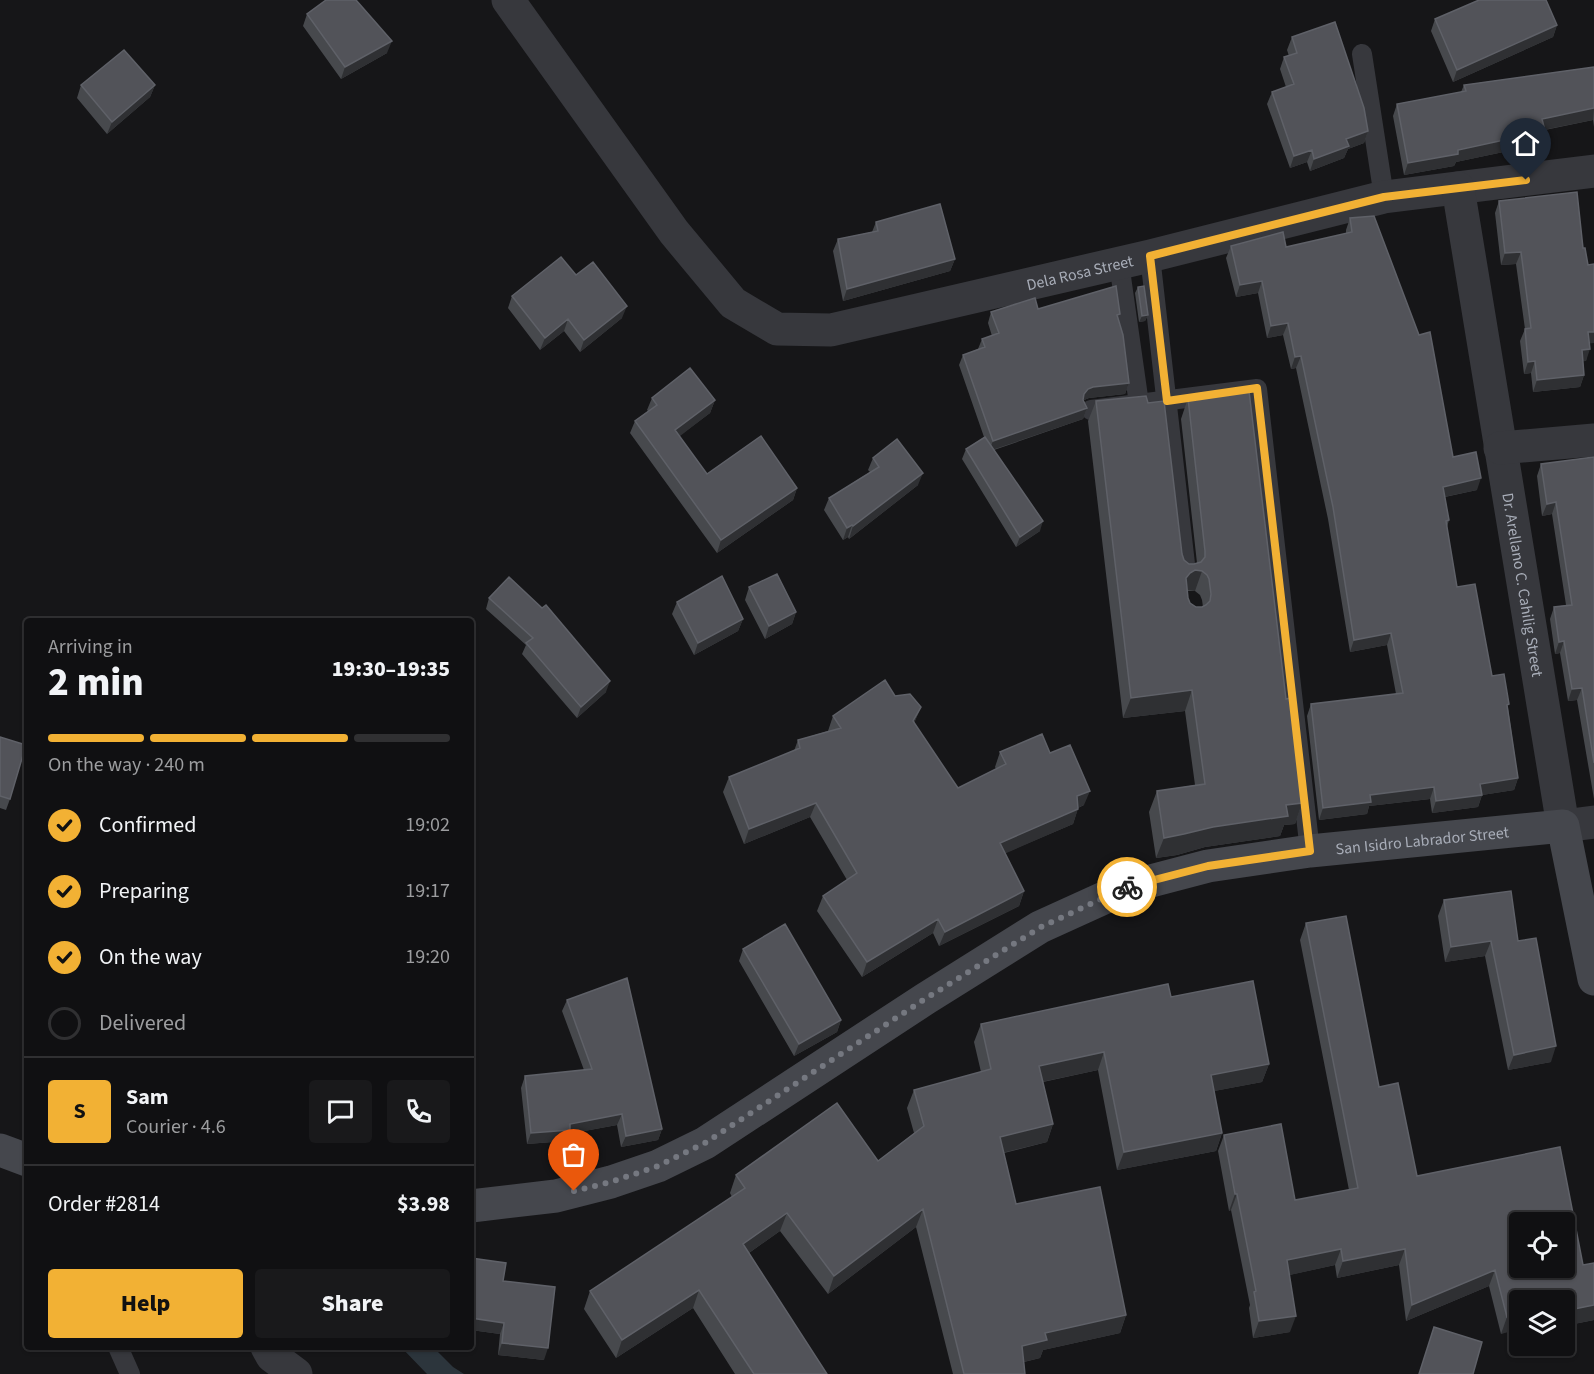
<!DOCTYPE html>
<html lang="en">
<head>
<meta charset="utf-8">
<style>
	:root { --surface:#101012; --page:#19191b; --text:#f1f3f6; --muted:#9c9d9f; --line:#303032; --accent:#f2b134 }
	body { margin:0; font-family:"Source Sans 3",sans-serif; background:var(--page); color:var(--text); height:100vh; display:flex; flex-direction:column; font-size:22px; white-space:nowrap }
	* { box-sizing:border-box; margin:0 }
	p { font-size:20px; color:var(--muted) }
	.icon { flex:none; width:33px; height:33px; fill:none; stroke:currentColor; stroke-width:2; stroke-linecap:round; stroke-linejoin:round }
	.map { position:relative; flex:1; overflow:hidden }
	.drawer { position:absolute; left:24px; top:618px; width:450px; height:732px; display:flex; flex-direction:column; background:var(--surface); border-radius:6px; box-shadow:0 2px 4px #0004,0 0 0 2px var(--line) }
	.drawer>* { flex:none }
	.buttons { position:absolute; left:1509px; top:1212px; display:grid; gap:12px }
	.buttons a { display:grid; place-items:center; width:66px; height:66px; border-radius:6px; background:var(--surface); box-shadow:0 2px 4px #0004,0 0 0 2px var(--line); font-size:30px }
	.pin { position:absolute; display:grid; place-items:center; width:51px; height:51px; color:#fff; margin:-62px -26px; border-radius:50% 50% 50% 0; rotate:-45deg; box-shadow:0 0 6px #0007 }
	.pin .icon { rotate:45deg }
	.courier { position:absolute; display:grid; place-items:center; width:60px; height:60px; margin:-30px; border:4px solid #f2b134; border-radius:50%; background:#fff; color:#222; box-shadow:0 2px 8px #0007 }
	.overview em { font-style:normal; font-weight:800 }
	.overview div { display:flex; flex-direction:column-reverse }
	.overview { display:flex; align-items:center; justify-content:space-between; height:102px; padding:0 24px }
	h1 { font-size:39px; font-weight:800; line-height:45px }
	.bar { display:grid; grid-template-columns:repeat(4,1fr); gap:9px 6px; align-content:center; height:72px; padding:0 24px }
	.bar i { height:8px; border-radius:4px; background:var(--line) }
	.bar .current { background:var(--accent) }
	.bar p { grid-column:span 4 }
	.line { display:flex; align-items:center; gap:15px; padding:0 24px; border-top:2px solid var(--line) }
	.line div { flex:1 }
	.round { display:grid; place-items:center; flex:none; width:63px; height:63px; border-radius:6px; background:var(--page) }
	ol { padding:0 24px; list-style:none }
	li { display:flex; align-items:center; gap:18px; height:66px }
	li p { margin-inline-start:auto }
	li .icon { padding:6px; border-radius:50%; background:var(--accent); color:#111; stroke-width:4 }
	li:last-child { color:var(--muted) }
	li i { width:33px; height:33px; border:3px solid var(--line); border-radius:50% }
	.primary-button { display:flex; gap:12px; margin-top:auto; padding:12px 24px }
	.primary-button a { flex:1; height:69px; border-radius:6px; background:var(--accent); color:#111; font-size:24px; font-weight:800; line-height:69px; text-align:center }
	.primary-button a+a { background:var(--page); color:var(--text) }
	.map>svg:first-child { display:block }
	.water { fill:#2c353c }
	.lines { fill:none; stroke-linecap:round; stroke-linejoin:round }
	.service { stroke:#37383d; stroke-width:20 }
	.minor { stroke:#37383d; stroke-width:33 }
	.secondary { stroke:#45474d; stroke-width:33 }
	.wall { fill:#47494d; fill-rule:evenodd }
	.shaded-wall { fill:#2f3033 }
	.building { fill:#525359; stroke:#5f6168; stroke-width:1.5; fill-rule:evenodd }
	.done { stroke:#757880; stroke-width:6; stroke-dasharray:0 10.8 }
	.route { stroke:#f2b134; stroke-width:8 }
	.labels { text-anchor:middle; stroke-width:6; stroke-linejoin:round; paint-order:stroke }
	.street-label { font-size:16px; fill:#a8adb8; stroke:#111113 }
</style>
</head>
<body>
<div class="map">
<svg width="1594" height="1374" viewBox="0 0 1594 1374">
	<rect width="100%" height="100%" fill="#161618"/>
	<path class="water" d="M401,1347H433L453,1367L464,1374H427Z"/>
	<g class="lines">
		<path class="service" d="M1362,54L1384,197
			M1150,256L1186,573
			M1119,263L1139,404
			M1091,410L1257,389L1310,851
			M118,1347L130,1374"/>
		<g class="minor">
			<path id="s1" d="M508,0L674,232L733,303L777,329L831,330L1150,256L1384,197L1594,171"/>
			<path id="s2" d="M1458,188L1563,826L1594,822"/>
			<path d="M1500,448L1594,440"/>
			<path d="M267,1347L272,1356L296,1374"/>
		</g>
		<g class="secondary">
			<path d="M0,1150L27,1160"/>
			<path id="s3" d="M471,1206L556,1196L611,1182L658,1166L705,1143L925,999L1040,927L1128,887L1208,866L1310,851L1563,826L1594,979"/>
		</g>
	</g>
	<path class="wall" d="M307,14L387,53L341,79L303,26Z
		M1435,19L1557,25L1553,37L1453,82L1431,31Z
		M1292,37L1368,131L1364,143L1348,149L1344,158L1310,171L1307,162L1290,168L1267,104L1272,92L1286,87L1280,69L1284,57L1289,56L1287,50Z
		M1594,67V127L1593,120L1545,130V131L1541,144L1456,162L1454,166L1404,175L1393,116L1397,104L1461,92L1464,85Z
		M81,85H155L150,97L107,134L77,98Z
		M1499,201L1589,344L1586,361H1583L1584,375L1580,387L1533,392L1531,373L1524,374L1520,341L1525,329L1516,264L1501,265L1495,213Z
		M1350,218L1453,457L1477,490L1445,497L1449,520L1447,527L1457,587L1492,676L1508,708L1518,778L1514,790L1482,795L1478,807L1432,813L1430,799L1369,806L1367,814L1319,820L1307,716L1311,704L1396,694L1387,645L1350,652L1328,519L1296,368L1291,369L1283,335L1267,338L1258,293L1236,297L1226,258L1231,246L1286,247L1346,234V230Z
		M876,222L955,259L950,271L843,301L833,251L838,239L872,232Z
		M576,275L622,318L580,352L564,331L540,350L508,308L512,296Z
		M1138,287L1148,315L1145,321L1139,322L1135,293Z
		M1038,309L1118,319L1129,383L1125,394L1089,398L1084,400V401L1087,408L1083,419L994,450L1040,531L1016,547L962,459L966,449L984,437L959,365L963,355L978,349L982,339L992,336L988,323L991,312Z
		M652,398L715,400L710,413L679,436L707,474L797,488L793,500L717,553L630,433L635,421L648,411L647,410Z
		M1188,398L1286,699L1302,803L1295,824L1284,825L1280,836L1205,847L1177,855L1156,858L1149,812L1157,791L1195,785L1185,711L1123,718L1088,421L1096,401L1184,560L1189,564H1194L1197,563L1181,419ZM1187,591H1195L1200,595L1202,600L1203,607H1196L1190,603L1188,598Z
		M1594,457V799L1577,700L1568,701L1560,653L1555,654L1550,619L1554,607L1566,605L1552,514L1542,516L1537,476L1541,464Z
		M873,458L918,485L849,539L848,537L843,540L824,510L829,498L870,472L868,470Z
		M749,587L796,612L792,624L765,639L745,600Z
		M489,598L606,692L577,718L522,654L526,645L486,609Z
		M677,602L743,619L738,631L694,655L672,614Z
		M895,696L921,707L914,723L958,788L996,769L995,767L1000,752L1050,753L1084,805L1078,808L1073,824L1005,853L1024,891L1019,906L939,946L933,933L862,977L817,911L823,896L847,880L810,817L744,844L723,792L729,777L794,751L798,740L828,731L833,716Z
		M0,737L10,799L6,810L0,808Z
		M1444,900L1518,941L1551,1062L1508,1070L1485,956L1445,962L1438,916Z
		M1306,923L1379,1087L1417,1176L1583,1265L1594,1263V1320L1564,1326V1300L1501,1334L1489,1286L1406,1321L1399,1265L1337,1278L1335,1265L1289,1275L1290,1332L1253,1338L1249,1308L1250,1305L1231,1210L1229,1211L1218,1151L1224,1135L1295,1200L1349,1190L1300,940Z
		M743,949L841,1020L837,1032L794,1056L739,961Z
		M1171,997L1269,1064L1262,1082L1214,1091L1222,1133L1216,1151L1117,1170L1098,1070L1043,1082L1053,1124L1047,1142L1004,1153L1016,1204L1126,1315L1120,1333L1043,1350L1040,1358L1024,1362L1025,1374H953L916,1227L828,1294L780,1231L749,1253L827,1374H735L693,1308L616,1358L584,1309L590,1291L732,1197L730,1193L736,1175L878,1161L914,1133L907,1108L914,1090L981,1072L974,1042L981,1024Z
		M567,1000L662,1129L658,1140L621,1147L617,1125L568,1134L566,1141L527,1144L521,1088L525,1076L584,1070L562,1011Z
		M471,1258L503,1281L544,1360L498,1355L500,1334L471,1330Z"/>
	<path class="shaded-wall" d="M1557,25L1553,37L1453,82L1457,70Z
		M392,41L387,53L341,79L345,67Z
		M155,85L150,97L107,134L112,122Z
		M1594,108L1593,120L1538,131L1542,119Z
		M1368,131L1364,143L1348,149L1344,158L1310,171L1314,159L1346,139Z
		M1545,131L1541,144L1456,162L1454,166L1404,175L1408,163L1458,150Z
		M1312,150L1307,162L1290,168L1294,156Z
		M1521,252L1516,264L1501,265L1505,253Z
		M955,259L950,271L843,301L847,289Z
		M1262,281L1258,293L1236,297L1240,285Z
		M627,306L622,318L580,352L584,340Z
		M1148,315L1145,321L1139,322L1142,316Z
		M568,319L564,331L540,350L545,338Z
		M1288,323L1283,335L1267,338L1271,326Z
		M1588,332H1594V343L1584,344Z
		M1590,349L1586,361L1577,362L1582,350Z
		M1301,356L1296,368L1291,369L1295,357Z
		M1535,361L1531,373L1524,374L1528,362Z
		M1584,375L1580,387L1533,392L1537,380Z
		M1129,383L1125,394L1089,398L1084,400L1080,405L1084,394L1088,389L1093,387Z
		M715,400L710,413L671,443L675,430Z
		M1087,408L1083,419L989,451L993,441Z
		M923,473L918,485L849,539L853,526Z
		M1481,478L1477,490L1439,498L1443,487Z
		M797,488L793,500L717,553L721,540Z
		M1556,502L1552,514L1542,516L1547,504Z
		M1043,521L1040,531L1016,547L1020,537Z
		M852,525L848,537L843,540L847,528Z
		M1195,570L1202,571L1195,591L1188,590L1182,593L1186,578L1190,573Z
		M796,612L792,624L765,639L769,626Z
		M743,619L738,631L694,655L698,643Z
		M1391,633L1387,645L1350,652L1354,640Z
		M1564,641L1560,653L1555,654L1559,642Z
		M610,681L606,692L577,718L581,707Z
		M1582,688L1577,700L1568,701L1572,689Z
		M1192,690L1185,711L1123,718L1131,698Z
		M921,707L915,721L907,736L913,721Z
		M1518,778L1514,790L1476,796L1480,784Z
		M1434,787L1430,799L1369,806L1367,814L1319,820L1323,808L1370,795Z
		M1090,791L1084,805L1071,811L1077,796Z
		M1482,795L1478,807L1432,813L1436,801Z
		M816,803L810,817L744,844L749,829Z
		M1302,803L1295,824L1284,825L1280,836L1205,847L1177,855L1156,858L1164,838L1286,805Z
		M1078,809L1073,824L995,858L1000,843Z
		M1024,891L1019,906L939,946L945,932Z
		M938,919L933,933L862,977L867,962Z
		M1491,941L1485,956L1445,962L1451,947Z
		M841,1020L837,1032L794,1056L799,1044Z
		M1556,1046L1551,1062L1508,1070L1514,1055Z
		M1104,1052L1098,1070L1032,1084L1039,1066Z
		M1269,1064L1262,1082L1204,1093L1211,1075Z
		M622,1114L617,1125L568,1134L566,1141L527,1144L531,1133L570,1124Z
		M1053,1124L1047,1142L994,1155L1000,1137Z
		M662,1129L658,1140L621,1147L626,1136Z
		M1222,1133L1216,1151L1117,1170L1124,1152Z
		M1235,1194H1237L1231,1210L1229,1211Z
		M923,1209L916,1227L828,1294L834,1276Z
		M787,1213L780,1231L736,1262L743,1244Z
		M1341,1249L1335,1265L1281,1277L1287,1260Z
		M1405,1249L1399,1265L1337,1278L1343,1261Z
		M1495,1270L1489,1286L1406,1321L1412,1305Z
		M699,1290L693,1308L616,1358L622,1340Z
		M1594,1305V1320L1564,1326V1311Z
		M1520,1314V1329L1501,1334L1507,1317Z
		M1126,1315L1120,1333L1043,1350L1040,1358L1015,1364L1022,1346L1045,1333Z
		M1296,1316L1290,1332L1253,1338L1259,1321Z
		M471,1318L504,1323L500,1334L471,1330Z
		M502,1343L548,1348L544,1360L498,1355Z"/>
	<path class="building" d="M326,0H356L392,41L345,67L307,14Z
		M1479,0H1546L1557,25L1457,70L1435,19Z
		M1335,22L1364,108L1368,131L1346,139L1349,146L1314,159L1312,150L1294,156L1272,92L1294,84L1284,57L1297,53L1292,37Z
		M124,50L155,85L112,122L81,85Z
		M1594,67V108L1542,119L1545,131L1458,150V154L1408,163L1397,104L1466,91L1464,85Z
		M1577,192L1583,248H1585L1588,265L1594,264V332H1588L1590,349L1582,350L1584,375L1537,380L1535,361L1528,362L1525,329L1531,328L1521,252L1505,253L1499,201Z
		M940,204L955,259L847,289L838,239L878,231L876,222Z
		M1374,216L1419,335L1430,332L1453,457L1476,452L1481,478L1443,487L1449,520L1446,521L1457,587L1475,584L1492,676L1504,674L1509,704L1507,705L1518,778L1480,784L1482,795L1436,801L1434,787L1370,795L1371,802L1323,808L1311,704L1403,693L1391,633L1354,640L1333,507L1301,356L1295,357L1288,323L1271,326L1262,281L1240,285L1231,246L1283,232L1286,247L1352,232L1350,218Z
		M561,257L576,275L593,262L627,306L584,340L568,319L545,338L512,296Z
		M1116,286L1120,314L1117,315L1123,335L1129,383L1093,387L1088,389L1084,394L1083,400L1087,408L993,441L963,355L985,347L982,339L999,333L991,312L1035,298L1038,309Z
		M1144,286L1148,315L1142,316L1138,287Z
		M690,368L715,400L675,430L707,474L761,436L797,488L721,540L635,421L657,405L652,398Z
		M1249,391L1286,699L1290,698L1302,803L1286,805L1288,816L1213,827L1184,834L1164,838L1157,791L1205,784L1192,690L1131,698L1096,401L1146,396L1148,403L1164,401L1182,554L1184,560L1189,564H1194L1201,562L1205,557V551L1188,398ZM1195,570L1202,571L1207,575L1209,579L1211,594L1210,601L1206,605L1202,607H1196L1190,603L1188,598L1186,578L1190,573Z
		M985,437L1043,521L1020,537L966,449Z
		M897,439L923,473L853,526L852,525L847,528L829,498L879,467L873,458Z
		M1594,457V763L1582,688L1572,689L1564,641L1559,642L1554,607L1572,605L1556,502L1547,504L1541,464Z
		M777,574L796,612L769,626L749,587Z
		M722,576L743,619L698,643L677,602Z
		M509,577L542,608L546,605L610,681L581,707L526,643L533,638L489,598Z
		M885,680L895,696L910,694L921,707L913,721L958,788L1006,764L1000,752L1042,734L1050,753L1070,745L1090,791L1077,796L1078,809L1000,843L1024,891L945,932L938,919L867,962L823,896L857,873L816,803L749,829L729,777L800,748L798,740L841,728L833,716Z
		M0,737L26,745L10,799L0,796Z
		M1511,891L1518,941L1536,938L1556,1046L1514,1055L1491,941L1451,947L1444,900Z
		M1346,916L1379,1087L1398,1083L1417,1176L1560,1147L1583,1265L1594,1263V1305L1564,1311V1300H1520V1314L1507,1317L1495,1270L1412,1305L1405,1249L1343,1261L1341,1249L1287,1260L1296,1316L1259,1321L1254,1292L1256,1291L1237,1194H1235L1224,1135L1281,1124L1295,1200L1358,1188L1306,923ZM1520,1222H1564V1268H1520Z
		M785,924L841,1020L799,1044L743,949Z
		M627,978L662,1129L626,1136L622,1114L570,1124V1130L531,1133L525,1076L592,1069L567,1000Z
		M1253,981L1269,1064L1211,1075L1222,1133L1124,1152L1104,1052L1039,1066L1053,1124L1000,1137L1016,1204L1100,1187L1126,1315L1045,1333L1047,1340L1022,1346L1025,1374H964L923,1209L834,1276L787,1213L743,1244L827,1374H754L699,1290L622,1340L590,1291L745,1188L736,1175L837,1103L878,1161L924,1126L914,1090L991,1069L981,1024L1168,984L1171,997Z
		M471,1258L506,1263L503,1281L555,1287L548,1348L502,1343L504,1323L471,1318Z
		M1434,1327L1482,1342L1473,1374H1419Z"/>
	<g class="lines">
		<path class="done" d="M574,1191L611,1182L658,1166L705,1143L925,999L1041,927L1127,887"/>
		<path class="route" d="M1127,887L1208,866L1310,851L1257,388L1167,401L1150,256L1384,197L1526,180"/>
	</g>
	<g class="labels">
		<g class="street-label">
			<text dy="6" stroke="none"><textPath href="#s1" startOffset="738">Dela Rosa Street</textPath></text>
			<text dy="6" stroke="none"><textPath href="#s2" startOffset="402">Dr. Arellano C. Cahilig Street</textPath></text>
			<text dy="6" stroke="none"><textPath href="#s3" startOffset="1038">San Isidro Labrador Street</textPath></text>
		</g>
	</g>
</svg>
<div class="buttons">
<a><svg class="icon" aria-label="locate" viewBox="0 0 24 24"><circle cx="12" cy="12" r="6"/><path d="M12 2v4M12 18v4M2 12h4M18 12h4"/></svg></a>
<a><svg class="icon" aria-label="layers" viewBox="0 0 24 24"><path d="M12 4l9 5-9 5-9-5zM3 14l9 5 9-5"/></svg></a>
</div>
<div class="pin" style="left:574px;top:1191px;background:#ea580c"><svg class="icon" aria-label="bag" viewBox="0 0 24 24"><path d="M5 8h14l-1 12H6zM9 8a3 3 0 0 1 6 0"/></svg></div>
<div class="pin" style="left:1526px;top:180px;background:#1f2937"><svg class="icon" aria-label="home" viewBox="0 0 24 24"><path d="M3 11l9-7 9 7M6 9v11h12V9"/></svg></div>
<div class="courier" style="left:1127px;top:887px"><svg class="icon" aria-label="bike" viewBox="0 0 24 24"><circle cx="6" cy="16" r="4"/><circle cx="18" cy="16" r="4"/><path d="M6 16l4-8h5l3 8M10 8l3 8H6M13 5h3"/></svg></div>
<section class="drawer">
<div class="overview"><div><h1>2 min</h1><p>Arriving in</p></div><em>19:30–19:35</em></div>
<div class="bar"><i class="current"></i><i class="current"></i><i class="current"></i><i></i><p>On the way · 240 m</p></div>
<ol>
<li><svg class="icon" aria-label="check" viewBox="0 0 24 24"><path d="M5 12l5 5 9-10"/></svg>Confirmed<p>19:02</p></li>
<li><svg class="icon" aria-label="check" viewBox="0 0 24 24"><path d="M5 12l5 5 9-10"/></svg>Preparing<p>19:17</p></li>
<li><svg class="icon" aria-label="check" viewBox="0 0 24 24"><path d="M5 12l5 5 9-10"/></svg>On the way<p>19:20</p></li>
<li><i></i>Delivered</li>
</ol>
<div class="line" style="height:108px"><b class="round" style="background:var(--accent);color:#111">S</b><div><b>Sam</b><p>Courier · 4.6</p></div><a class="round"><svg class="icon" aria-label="chat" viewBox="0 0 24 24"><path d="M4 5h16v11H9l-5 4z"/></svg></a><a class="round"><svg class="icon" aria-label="phone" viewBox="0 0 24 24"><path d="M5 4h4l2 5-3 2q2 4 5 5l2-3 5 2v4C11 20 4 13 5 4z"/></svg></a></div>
<div class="line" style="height:78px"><div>Order #2814</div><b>$3.98</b></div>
<div class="primary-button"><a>Help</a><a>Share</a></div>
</section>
</div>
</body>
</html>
